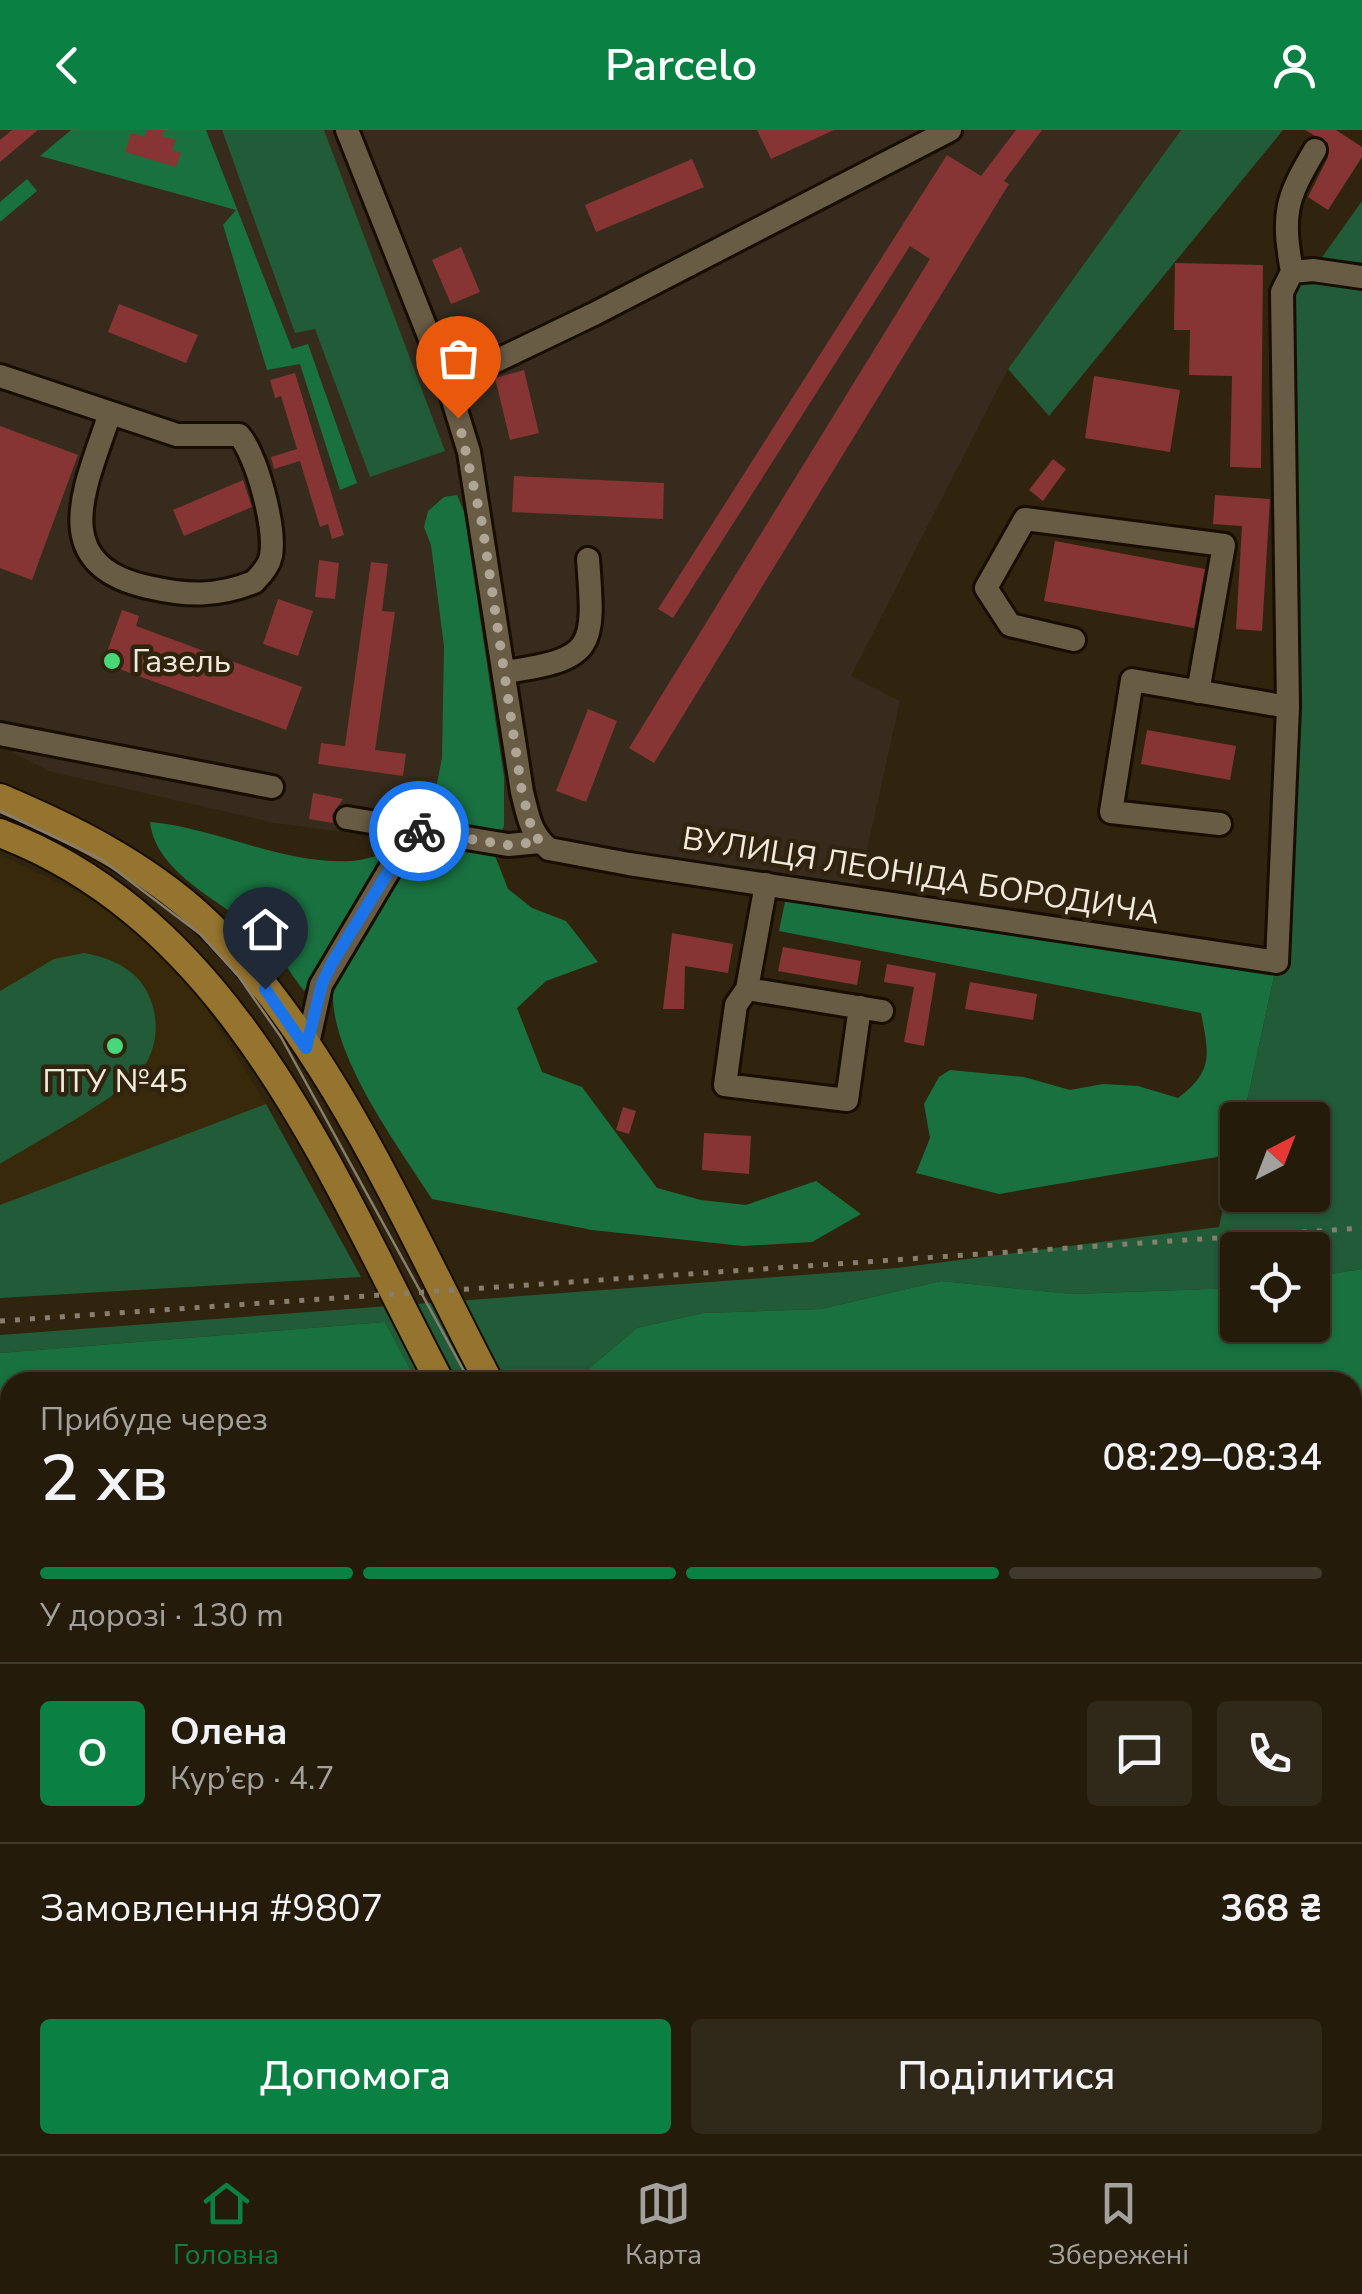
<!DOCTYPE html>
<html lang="uk">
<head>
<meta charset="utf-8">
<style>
	:root { --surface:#241b0b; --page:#302819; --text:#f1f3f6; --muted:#a3a19d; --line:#41392c; --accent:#0b8043 }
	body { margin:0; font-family:"Nunito Sans",sans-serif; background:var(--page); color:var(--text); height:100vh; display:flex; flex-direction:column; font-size:38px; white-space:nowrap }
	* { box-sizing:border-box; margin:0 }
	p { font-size:32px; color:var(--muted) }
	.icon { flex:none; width:55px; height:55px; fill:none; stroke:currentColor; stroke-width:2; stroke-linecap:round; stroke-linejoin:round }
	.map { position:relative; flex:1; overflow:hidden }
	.side { position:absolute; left:0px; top:1242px; width:1362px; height:782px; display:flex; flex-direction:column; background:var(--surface); border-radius:30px 30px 0 0; box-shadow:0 2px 8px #0004,0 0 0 2px var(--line) }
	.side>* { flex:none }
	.needle { width:65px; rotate:42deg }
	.buttons { position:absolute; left:1220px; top:972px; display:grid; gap:20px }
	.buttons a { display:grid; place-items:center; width:110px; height:110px; border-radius:10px; background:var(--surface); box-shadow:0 2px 8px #0004,0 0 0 2px var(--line); font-size:50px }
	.pin { position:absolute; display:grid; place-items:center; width:85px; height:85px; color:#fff; margin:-102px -42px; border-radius:50% 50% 50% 0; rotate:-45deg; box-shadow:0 0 10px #0007 }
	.pin .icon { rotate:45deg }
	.courier { position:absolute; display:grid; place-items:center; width:100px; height:100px; margin:-50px; border:8px solid #1a73e8; border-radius:50%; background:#fff; color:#222; box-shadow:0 2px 12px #0007 }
	.overview em { font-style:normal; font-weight:600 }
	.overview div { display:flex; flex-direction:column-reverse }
	.overview { display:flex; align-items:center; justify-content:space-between; height:170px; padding:0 40px }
	h1 { font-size:65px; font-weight:600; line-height:75px }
	.bar { display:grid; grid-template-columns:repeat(4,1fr); gap:15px 10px; align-content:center; height:120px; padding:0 40px }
	.bar i { height:12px; border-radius:8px; background:var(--line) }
	.bar .on { background:var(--accent) }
	.bar p { grid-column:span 4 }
	.line { display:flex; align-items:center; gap:25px; padding:0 40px; border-top:2px solid var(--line) }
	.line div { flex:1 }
	.round { display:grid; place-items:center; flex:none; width:105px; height:105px; border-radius:10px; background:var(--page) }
	.cta { display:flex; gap:20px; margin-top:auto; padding:20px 40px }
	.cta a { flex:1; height:115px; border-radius:10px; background:var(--accent); color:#fff; font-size:40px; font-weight:600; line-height:115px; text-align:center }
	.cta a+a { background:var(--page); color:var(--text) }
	header { display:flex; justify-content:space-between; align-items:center; height:130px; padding:0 40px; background:var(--accent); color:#fff; font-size:45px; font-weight:600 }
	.tabs { display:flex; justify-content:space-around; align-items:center; height:140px; border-top:2px solid var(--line); background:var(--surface); font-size:28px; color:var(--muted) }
	.tabs a { display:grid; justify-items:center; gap:5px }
	.tabs .on { color:var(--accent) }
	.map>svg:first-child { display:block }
	.built { fill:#38290b }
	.industrial { fill:#362b1c }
	.green { fill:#215b37 }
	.forest { fill:#197140 }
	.building { fill:#863534 }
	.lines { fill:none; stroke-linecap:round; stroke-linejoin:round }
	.minor-casing { stroke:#170d00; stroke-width:28 }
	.major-casing { stroke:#170d00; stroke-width:32 }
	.minor { stroke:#695c45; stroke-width:22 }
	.major { stroke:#95742f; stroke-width:28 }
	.tram { stroke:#887e6d; stroke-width:2.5 }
	.rail { stroke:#887e6d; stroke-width:5; stroke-dasharray:5 10; stroke-linecap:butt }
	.done { stroke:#aea595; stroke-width:10; stroke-dasharray:0 18 }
	.route { stroke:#1a73e8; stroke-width:12 }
	.poi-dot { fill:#48d779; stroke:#30240f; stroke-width:4 }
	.labels { text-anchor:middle; stroke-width:9; stroke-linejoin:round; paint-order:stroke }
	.poi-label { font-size:32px; fill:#f2eadd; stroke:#30240f; text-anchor:start }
	.street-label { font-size:32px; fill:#f2eadd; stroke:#30240f }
</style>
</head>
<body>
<header><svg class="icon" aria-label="back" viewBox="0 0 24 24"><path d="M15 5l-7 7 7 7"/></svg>Parcelo<svg class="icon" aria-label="person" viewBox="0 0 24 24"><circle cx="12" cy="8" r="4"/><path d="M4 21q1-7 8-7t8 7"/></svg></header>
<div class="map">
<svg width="1362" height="2024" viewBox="0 0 1362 2024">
	<rect width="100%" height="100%" fill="#30240f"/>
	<path class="built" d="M0,725L83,764L153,813L194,858L266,974L0,1075Z"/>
	<path class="industrial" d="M0,0H1181L1008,239L851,546L900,571L856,770L540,712L413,700L381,707L275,693L49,641L13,623L17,611L0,604Z"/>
	<path class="green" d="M222,0H324L445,321L370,347L315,199L295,203Z
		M1181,0H1283L1049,286L1008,239Z
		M1362,71V1139L1313,1147L1312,1120H1238L1237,1158L1071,1164L941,1151L821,1179L703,1183L637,1198L573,1252H417L385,1192L0,1223V1205L897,1138L1219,1097L1237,1014L1238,1065H1312V990H1243L1277,832L1282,162L1313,140Z
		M84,823C112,828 139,840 150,868C160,893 157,920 141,941C123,965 31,1015 0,1034V861L54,829Z
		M266,974L361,1147L0,1168V1075Z
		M1362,1579V1739L1353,1734L1352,1585Z
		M1180,2015H1352L1362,2024H1186Z"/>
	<path class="forest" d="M71,0H206L292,219L308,214L357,353L340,360L300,234L267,240L223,95L236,80L40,26Z
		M27,49L37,61L0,92V72Z
		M457,365L464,382L504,647V696L492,718L508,759L532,778L566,791L598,832L546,851L517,878L542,942L582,957L657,1058L701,1070L746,1075L816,1051L861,1084L812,1112L743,1116L592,1100L432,1069C398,1015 316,908 336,843C346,811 397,744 416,712L461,719L474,713L431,683L442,628L444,516L431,415L424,397L428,381L444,367Z
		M150,692C218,698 282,735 352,731C367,730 384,723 398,719L304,861C290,843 277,821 261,805C225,772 156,745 150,692Z
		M788,757L1277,832L1243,990H1238L1235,1024L999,1064L916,1043L930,1008L924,974L939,947L950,940L1024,947L1070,960L1103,954L1138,956L1178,968C1214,941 1209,924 1201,883L779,801Z
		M1362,1139V1579L1353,1585L1352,1252H573L637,1198L703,1183L821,1179L941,1151L1072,1164L1237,1158L1238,1195H1312L1313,1147Z
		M385,1192L417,1252H10V2015H1180L1186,2024H0V1223Z
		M1352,1734L1362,1739V2007L1352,2001Z"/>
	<path class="building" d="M12,0H38L0,32V10Z
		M147,0H164L162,6L176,10L172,20L181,23L176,37L125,22L131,3L145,7Z
		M757,0H834L771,29Z
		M1016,0H1042L1004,51L1009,54L654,633L629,618L930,129L910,116L673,488L658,479L947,25L981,46Z
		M1305,0H1336L1362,17V27L1328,80L1308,67L1328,27V13Z
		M692,29L704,57L596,102L585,75Z
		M461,117L480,162L451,174L432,130Z
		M1175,133L1263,135L1261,338L1230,337L1232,246L1189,245L1190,200H1174Z
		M119,174L198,205L186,233L108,202Z
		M524,240L539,303L510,310L495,248Z
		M295,243L344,405L332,409L328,394L320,397L300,331L274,339L271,327L297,319L281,266L275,268L270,250Z
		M1094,246L1180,260L1170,322L1085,308Z
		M0,296L78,325L32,450L0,438Z
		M1053,329L1066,339L1043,371L1029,360Z
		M514,346L664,353L663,389L512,382Z
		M243,350L252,377L184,406L173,380Z
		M1215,365L1270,369L1262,501L1236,499L1242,396L1213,394Z
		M1055,411L1205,439L1194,498L1044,471Z
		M319,430L339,433L335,469L315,467Z
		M371,432L388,434L382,481L395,482L375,620L406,624L403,646L318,634L321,613L345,616Z
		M278,469L313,481L298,526L263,514Z
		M122,480L139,486L136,496L302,557L286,600L103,533Z
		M588,579L617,591L586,672L556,661Z
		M1147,600L1236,616L1230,650L1141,634Z
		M313,663L343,669L332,685L333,693L309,689Z
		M672,803L733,814L728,843L685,836L684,879H663Z
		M783,817L861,831L857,855L778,841Z
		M887,834L936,843L924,916L904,912L914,857L884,852Z
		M970,852L1037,864L1033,890L965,879Z
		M623,977L636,981L629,1004L616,1000Z
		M704,1003L751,1006L749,1044L702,1040Z"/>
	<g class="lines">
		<g class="minor-casing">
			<path id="minor" d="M347,0L448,254L469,322L522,662C528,685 530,704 549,719L629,734L1277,832L1288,577L1282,162L1292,142L1313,140L1362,147
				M1292,142C1282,84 1285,70 1315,20
				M0,246L177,305H239C257,326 276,398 271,426C269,436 261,445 254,452C217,467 187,466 148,457C44,434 87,354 110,283
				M448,254L594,184L950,0
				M1074,510L1010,495L986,458L1025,389L1224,415L1198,562
				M505,542C595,529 595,519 588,429
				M0,604L272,657
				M347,688L508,715L540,712
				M1220,694L1111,682L1132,550L1288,577
				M766,754L747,859L882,881
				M747,859L736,875L725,955L847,970L860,877
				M307,918L321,855L413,700"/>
		</g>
		<g class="major-casing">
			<path id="major" d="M0,668C73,699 143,734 202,788C327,904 410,1102 489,1252
				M0,703C234,792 332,1047 440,1252
				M1352,1605L1362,1599
				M1352,1705L1362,1709
				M1352,2011L1362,2018
				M1212,2015L1217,2024
				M1285,2015L1298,2024"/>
		</g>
		<use href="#minor" class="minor"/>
		<use href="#major" class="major"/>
		<path class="tram" d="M0,681L101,729L200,804L239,847L281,907L470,1252
			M1327,2015L1340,2024"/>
		<path class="rail" d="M0,1191L1362,1098"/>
	</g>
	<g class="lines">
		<path class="done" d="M419,701L508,715L540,712L532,700L522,662L482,393L458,288"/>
		<path class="route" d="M265,859L306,918L322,854L332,833L414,700L419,701"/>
	</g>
	<g class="poi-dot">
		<circle cx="112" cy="531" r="10"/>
		<circle cx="115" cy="916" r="10"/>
	</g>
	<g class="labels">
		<g class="poi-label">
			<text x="132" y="542">Газель</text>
			<text x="115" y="962" text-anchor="middle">ПТУ №45</text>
		</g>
		<g class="street-label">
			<text transform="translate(921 745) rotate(9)" y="11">ВУЛИЦЯ ЛЕОНІДА БОРОДИЧА</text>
		</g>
	</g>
</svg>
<div class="buttons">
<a><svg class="needle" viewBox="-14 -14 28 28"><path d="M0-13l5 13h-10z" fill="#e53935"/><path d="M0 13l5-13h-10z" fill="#a3a19d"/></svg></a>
<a><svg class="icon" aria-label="locate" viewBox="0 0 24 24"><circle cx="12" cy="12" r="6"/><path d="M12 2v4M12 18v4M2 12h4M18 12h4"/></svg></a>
</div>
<div class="pin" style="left:458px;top:288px;background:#ea580c"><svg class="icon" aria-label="bag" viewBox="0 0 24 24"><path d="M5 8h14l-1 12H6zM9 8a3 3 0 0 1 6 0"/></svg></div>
<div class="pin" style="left:265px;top:859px;background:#1f2937"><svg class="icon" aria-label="home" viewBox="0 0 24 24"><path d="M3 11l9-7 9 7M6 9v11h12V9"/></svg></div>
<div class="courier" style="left:419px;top:701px"><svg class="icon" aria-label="bike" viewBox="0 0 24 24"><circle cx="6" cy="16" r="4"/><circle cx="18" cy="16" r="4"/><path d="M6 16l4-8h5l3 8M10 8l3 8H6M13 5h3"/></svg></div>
<section class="side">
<div class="overview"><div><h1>2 хв</h1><p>Прибуде через</p></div><em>08:29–08:34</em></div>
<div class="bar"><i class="on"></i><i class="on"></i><i class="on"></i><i></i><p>У дорозі · 130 m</p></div>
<div class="line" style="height:180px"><b class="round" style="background:var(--accent);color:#fff">О</b><div><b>Олена</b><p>Кур’єр · 4.7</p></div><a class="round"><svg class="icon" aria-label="chat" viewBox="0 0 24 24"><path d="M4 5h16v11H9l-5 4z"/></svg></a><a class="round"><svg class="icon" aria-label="phone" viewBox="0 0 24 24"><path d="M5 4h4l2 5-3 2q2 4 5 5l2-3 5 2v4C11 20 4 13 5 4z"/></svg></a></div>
<div class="line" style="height:130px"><div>Замовлення #9807</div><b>368 ₴</b></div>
<div class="cta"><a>Допомога</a><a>Поділитися</a></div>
</section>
</div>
<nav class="tabs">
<a class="on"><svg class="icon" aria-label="home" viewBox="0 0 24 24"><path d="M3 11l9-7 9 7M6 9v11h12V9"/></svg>Головна</a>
<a><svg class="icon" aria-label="map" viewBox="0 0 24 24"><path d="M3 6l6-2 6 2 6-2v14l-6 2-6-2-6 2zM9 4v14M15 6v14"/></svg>Карта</a>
<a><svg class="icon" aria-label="saved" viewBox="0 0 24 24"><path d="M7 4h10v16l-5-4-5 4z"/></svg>Збережені</a>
</nav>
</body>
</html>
